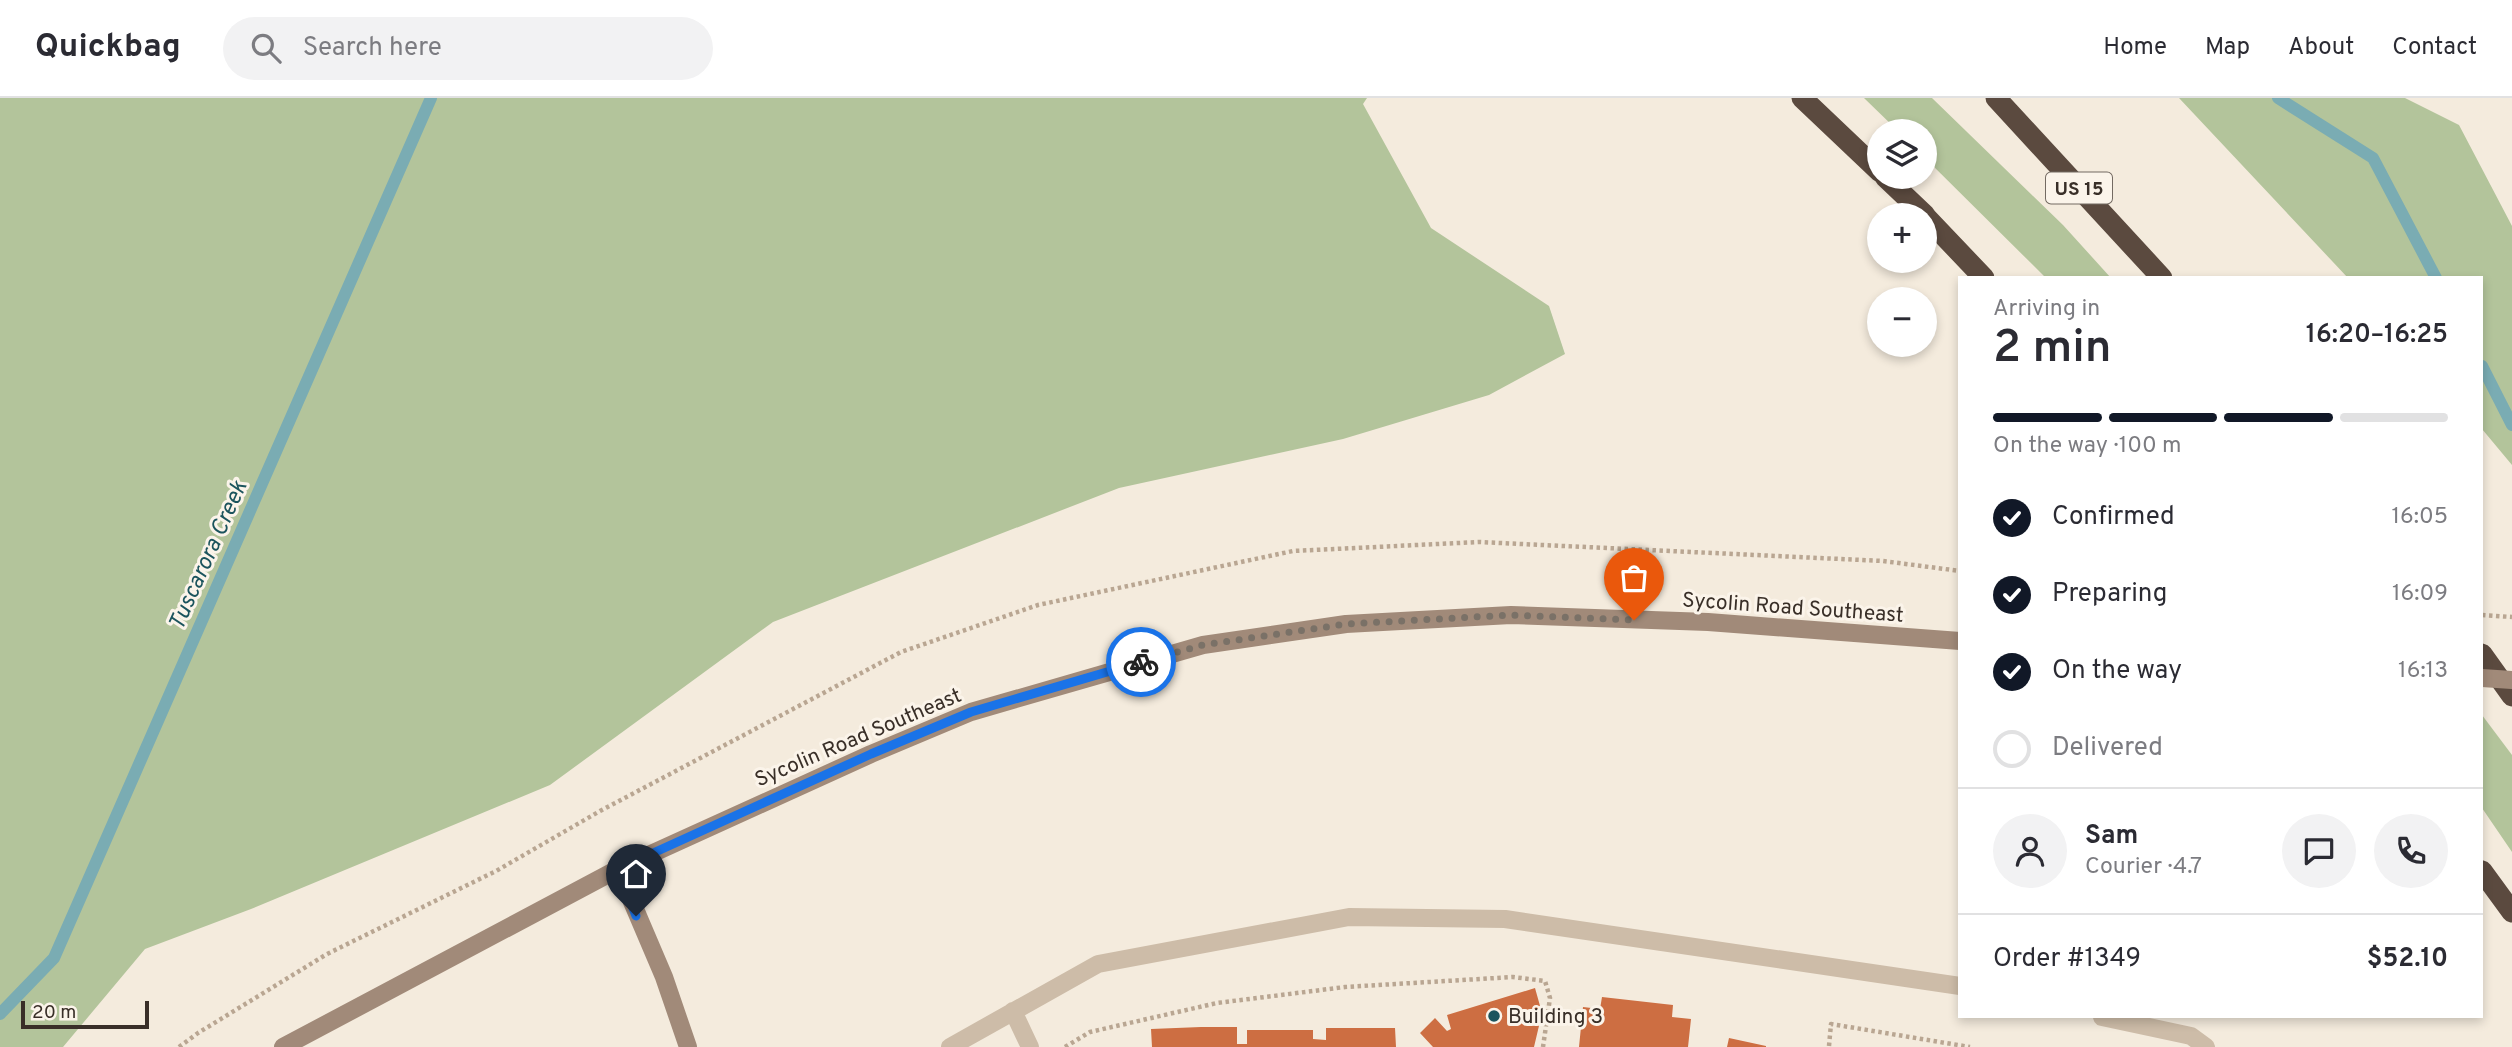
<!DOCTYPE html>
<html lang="en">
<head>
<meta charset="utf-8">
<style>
	:root { --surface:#fff; --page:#f2f2f3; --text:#2b2b33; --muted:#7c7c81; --line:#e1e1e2; --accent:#111827 }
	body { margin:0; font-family:Overpass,sans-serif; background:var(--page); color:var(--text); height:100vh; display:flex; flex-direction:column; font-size:26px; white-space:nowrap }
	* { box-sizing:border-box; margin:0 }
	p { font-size:23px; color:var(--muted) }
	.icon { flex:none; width:38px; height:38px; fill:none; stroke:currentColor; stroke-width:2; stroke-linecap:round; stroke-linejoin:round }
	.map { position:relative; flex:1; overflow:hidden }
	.panel { position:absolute; left:1958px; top:178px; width:525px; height:742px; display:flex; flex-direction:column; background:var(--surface); border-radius:0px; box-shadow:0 4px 10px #0003 }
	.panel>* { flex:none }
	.fabs { position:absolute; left:1867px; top:21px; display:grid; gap:14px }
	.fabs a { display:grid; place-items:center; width:70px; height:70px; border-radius:50%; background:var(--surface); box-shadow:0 4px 10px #0003; font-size:35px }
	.scale { position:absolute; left:21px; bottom:18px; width:128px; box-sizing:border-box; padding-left:7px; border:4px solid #392f28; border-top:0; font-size:19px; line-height:24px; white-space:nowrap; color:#392f28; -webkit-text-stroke:5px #fbf4ea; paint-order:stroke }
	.pin { position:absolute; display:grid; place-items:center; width:60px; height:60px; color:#fff; margin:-72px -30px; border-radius:50% 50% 50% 0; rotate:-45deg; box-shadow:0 0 7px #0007 }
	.pin .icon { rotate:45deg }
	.courier { position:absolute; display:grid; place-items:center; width:70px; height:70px; margin:-35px; border:5px solid #1a73e8; border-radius:50%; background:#fff; color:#222; box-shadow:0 2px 9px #0007 }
	.overview em { font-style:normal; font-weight:600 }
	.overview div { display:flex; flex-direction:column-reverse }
	.overview { display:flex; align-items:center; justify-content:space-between; height:119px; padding:0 35px }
	h1 { font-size:46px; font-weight:600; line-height:52px }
	.bar { display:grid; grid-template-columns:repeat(4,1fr); gap:10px 7px; align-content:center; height:84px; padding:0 35px }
	.bar i { height:9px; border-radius:5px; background:var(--line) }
	.bar .on { background:var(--accent) }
	.bar p { grid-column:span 4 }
	.line { display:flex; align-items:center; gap:18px; padding:0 35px; border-top:2px solid var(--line) }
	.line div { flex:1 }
	.round { display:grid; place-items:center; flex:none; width:74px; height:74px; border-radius:37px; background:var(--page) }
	ol { padding:0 35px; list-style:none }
	li { display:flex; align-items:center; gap:21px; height:77px }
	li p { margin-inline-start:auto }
	li .icon { padding:7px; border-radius:50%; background:var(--accent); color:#fff; stroke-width:4 }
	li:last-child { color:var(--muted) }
	li i { width:38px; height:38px; border:4px solid var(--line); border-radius:50% }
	header { display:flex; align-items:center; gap:42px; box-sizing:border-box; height:98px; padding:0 35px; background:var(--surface); border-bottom:2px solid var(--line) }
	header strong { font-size:33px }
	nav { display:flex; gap:38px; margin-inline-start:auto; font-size:24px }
	.search { width:490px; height:63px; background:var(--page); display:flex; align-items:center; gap:18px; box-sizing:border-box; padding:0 24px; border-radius:38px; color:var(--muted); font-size:26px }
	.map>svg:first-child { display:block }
	.green { fill:#b3c49b }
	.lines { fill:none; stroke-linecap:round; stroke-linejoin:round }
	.stream { stroke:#7aacb3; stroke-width:12 }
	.building { fill:#cd6e42 }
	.path { stroke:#b9a692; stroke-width:4.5; stroke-dasharray:3.5 3.5; stroke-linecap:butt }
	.lane { stroke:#cdbca8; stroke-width:18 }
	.secondary { stroke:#a18a79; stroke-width:18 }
	.highway { stroke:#5b4a3f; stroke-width:21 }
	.secondary-bridge { stroke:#a18a79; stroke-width:18 }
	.done { stroke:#7a7167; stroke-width:7; stroke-dasharray:0 12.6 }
	.route { stroke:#1a73e8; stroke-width:9 }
	.poi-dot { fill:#1b545d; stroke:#fbf4ea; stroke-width:2.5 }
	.labels { text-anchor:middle; stroke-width:6; stroke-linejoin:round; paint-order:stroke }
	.shield { fill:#fbf4ea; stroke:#736a62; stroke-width:2 }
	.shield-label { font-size:19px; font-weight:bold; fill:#392f28 }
	.street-label { font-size:21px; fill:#392f28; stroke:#fbf4ea }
	.poi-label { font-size:21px; fill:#392f28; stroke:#fbf4ea; text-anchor:start }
	.water-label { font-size:23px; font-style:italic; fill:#1b545d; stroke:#fbf4ea }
</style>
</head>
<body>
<header>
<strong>Quickbag</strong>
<div class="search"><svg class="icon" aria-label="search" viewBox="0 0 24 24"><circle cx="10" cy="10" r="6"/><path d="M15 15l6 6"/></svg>Search here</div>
<nav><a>Home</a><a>Map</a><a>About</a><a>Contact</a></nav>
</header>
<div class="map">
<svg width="2512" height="949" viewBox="0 0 2512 949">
	<rect width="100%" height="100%" fill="#f4ebdd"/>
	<path class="green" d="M0,0H1367L1363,6L1431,130L1549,208L1565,256L1489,297L1343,341L1119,390L773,524L550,687L251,811L145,851L63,949H0Z
		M1864,0H1932L2063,127L2111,180H2046L1925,60V33H1898Z
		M2179,0H2405L2459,27L2512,128V367L2482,331V180H2348Z
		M2482,617L2512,657V754L2482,710Z"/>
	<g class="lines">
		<path class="stream" d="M2278,0L2373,60L2436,180
			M2482,268L2512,327
			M0,916L54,860L431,0"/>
	</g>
	<path class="building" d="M1535,890L1542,915L1534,949H1433L1420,935L1435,920L1447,933L1451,931L1447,917Z
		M1602,899L1673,907L1672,919L1691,921L1688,949H1579L1583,909L1600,911Z
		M1201,929H1237V946H1247V932H1313V941L1326,942V930H1395L1396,949H1152L1151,931Z
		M1729,940L1766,948V949H1727Z"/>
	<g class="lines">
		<path class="path" d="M2482,517L2512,519
			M1829,948L1831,926L1970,949
			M179,949L198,935L327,856L496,773L600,713L901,554L1038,507L1293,453L1479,444L1883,463L1960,473
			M1065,949L1090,934L1217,905L1345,889L1513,879L1545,883L1550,900L1543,949"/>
		<path class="lane" d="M1013,913L1030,949
			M2102,919L2191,938L2206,949
			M950,949L1098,866L1349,819L1505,821L1960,888"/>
		<path class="secondary" d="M618,771L664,879L688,949
			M283,949L618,771L871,656L971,614L1203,547L1346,526L1511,517L1708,524L1960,543"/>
		<path class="highway" d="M1802,0L1880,74
			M1996,0L2162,180
			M1885,79L1925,117
			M1925,118L1984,180
			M2482,556L2512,598
			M2482,773L2512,814"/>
		<path class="secondary-bridge" d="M2482,580L2512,582"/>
	</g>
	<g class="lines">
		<path class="done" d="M1141,564L1203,547L1346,526L1511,517L1634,522"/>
		<path class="route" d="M636,818L618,771L871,656L971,614L1141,564"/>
	</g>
	<circle class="poi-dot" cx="1494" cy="918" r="7"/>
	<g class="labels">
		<rect class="shield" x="2046" y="74.5" width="66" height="31" rx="5"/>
		<g class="shield-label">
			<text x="2079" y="97">US 15</text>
		</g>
		<g class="street-label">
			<text transform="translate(1793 509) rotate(4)" y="7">Sycolin Road Southeast</text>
			<text transform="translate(858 639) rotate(-23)" y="7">Sycolin Road Southeast</text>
		</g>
		<g class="poi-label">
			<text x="1508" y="925">Building 3</text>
		</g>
		<g class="water-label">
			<text transform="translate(207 457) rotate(-66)" y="8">Tuscarora Creek</text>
		</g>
	</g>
</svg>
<div class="fabs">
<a><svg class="icon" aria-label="layers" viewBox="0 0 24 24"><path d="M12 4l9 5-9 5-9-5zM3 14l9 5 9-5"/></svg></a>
<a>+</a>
<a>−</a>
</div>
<div class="scale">20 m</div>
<div class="pin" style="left:1634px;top:522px;background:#ea580c"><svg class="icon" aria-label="bag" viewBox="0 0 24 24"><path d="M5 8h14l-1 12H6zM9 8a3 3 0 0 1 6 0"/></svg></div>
<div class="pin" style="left:636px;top:818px;background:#1f2937"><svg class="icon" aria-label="home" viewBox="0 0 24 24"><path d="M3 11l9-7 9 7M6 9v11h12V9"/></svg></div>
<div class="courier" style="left:1141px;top:564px"><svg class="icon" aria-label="bike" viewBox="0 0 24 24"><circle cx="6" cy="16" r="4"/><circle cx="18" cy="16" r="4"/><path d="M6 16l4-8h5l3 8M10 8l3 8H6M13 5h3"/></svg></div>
<section class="panel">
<div class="overview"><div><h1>2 min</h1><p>Arriving in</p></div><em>16:20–16:25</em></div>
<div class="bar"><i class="on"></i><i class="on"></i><i class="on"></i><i></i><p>On the way · 100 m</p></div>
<ol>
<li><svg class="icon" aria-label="check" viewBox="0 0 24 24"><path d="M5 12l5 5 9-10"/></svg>Confirmed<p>16:05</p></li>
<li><svg class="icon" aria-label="check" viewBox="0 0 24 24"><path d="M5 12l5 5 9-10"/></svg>Preparing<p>16:09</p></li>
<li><svg class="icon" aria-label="check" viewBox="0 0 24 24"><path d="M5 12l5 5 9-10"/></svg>On the way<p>16:13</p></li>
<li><i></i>Delivered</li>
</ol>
<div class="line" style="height:126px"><a class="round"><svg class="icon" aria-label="person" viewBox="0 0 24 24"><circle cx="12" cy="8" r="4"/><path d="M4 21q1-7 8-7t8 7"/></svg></a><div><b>Sam</b><p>Courier · 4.7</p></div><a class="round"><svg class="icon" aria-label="chat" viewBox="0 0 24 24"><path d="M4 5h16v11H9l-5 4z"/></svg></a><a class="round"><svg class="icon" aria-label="phone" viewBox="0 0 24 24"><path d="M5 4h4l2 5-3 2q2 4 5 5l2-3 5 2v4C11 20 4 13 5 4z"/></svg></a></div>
<div class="line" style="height:91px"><div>Order #1349</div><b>$52.10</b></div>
</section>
</div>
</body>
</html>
